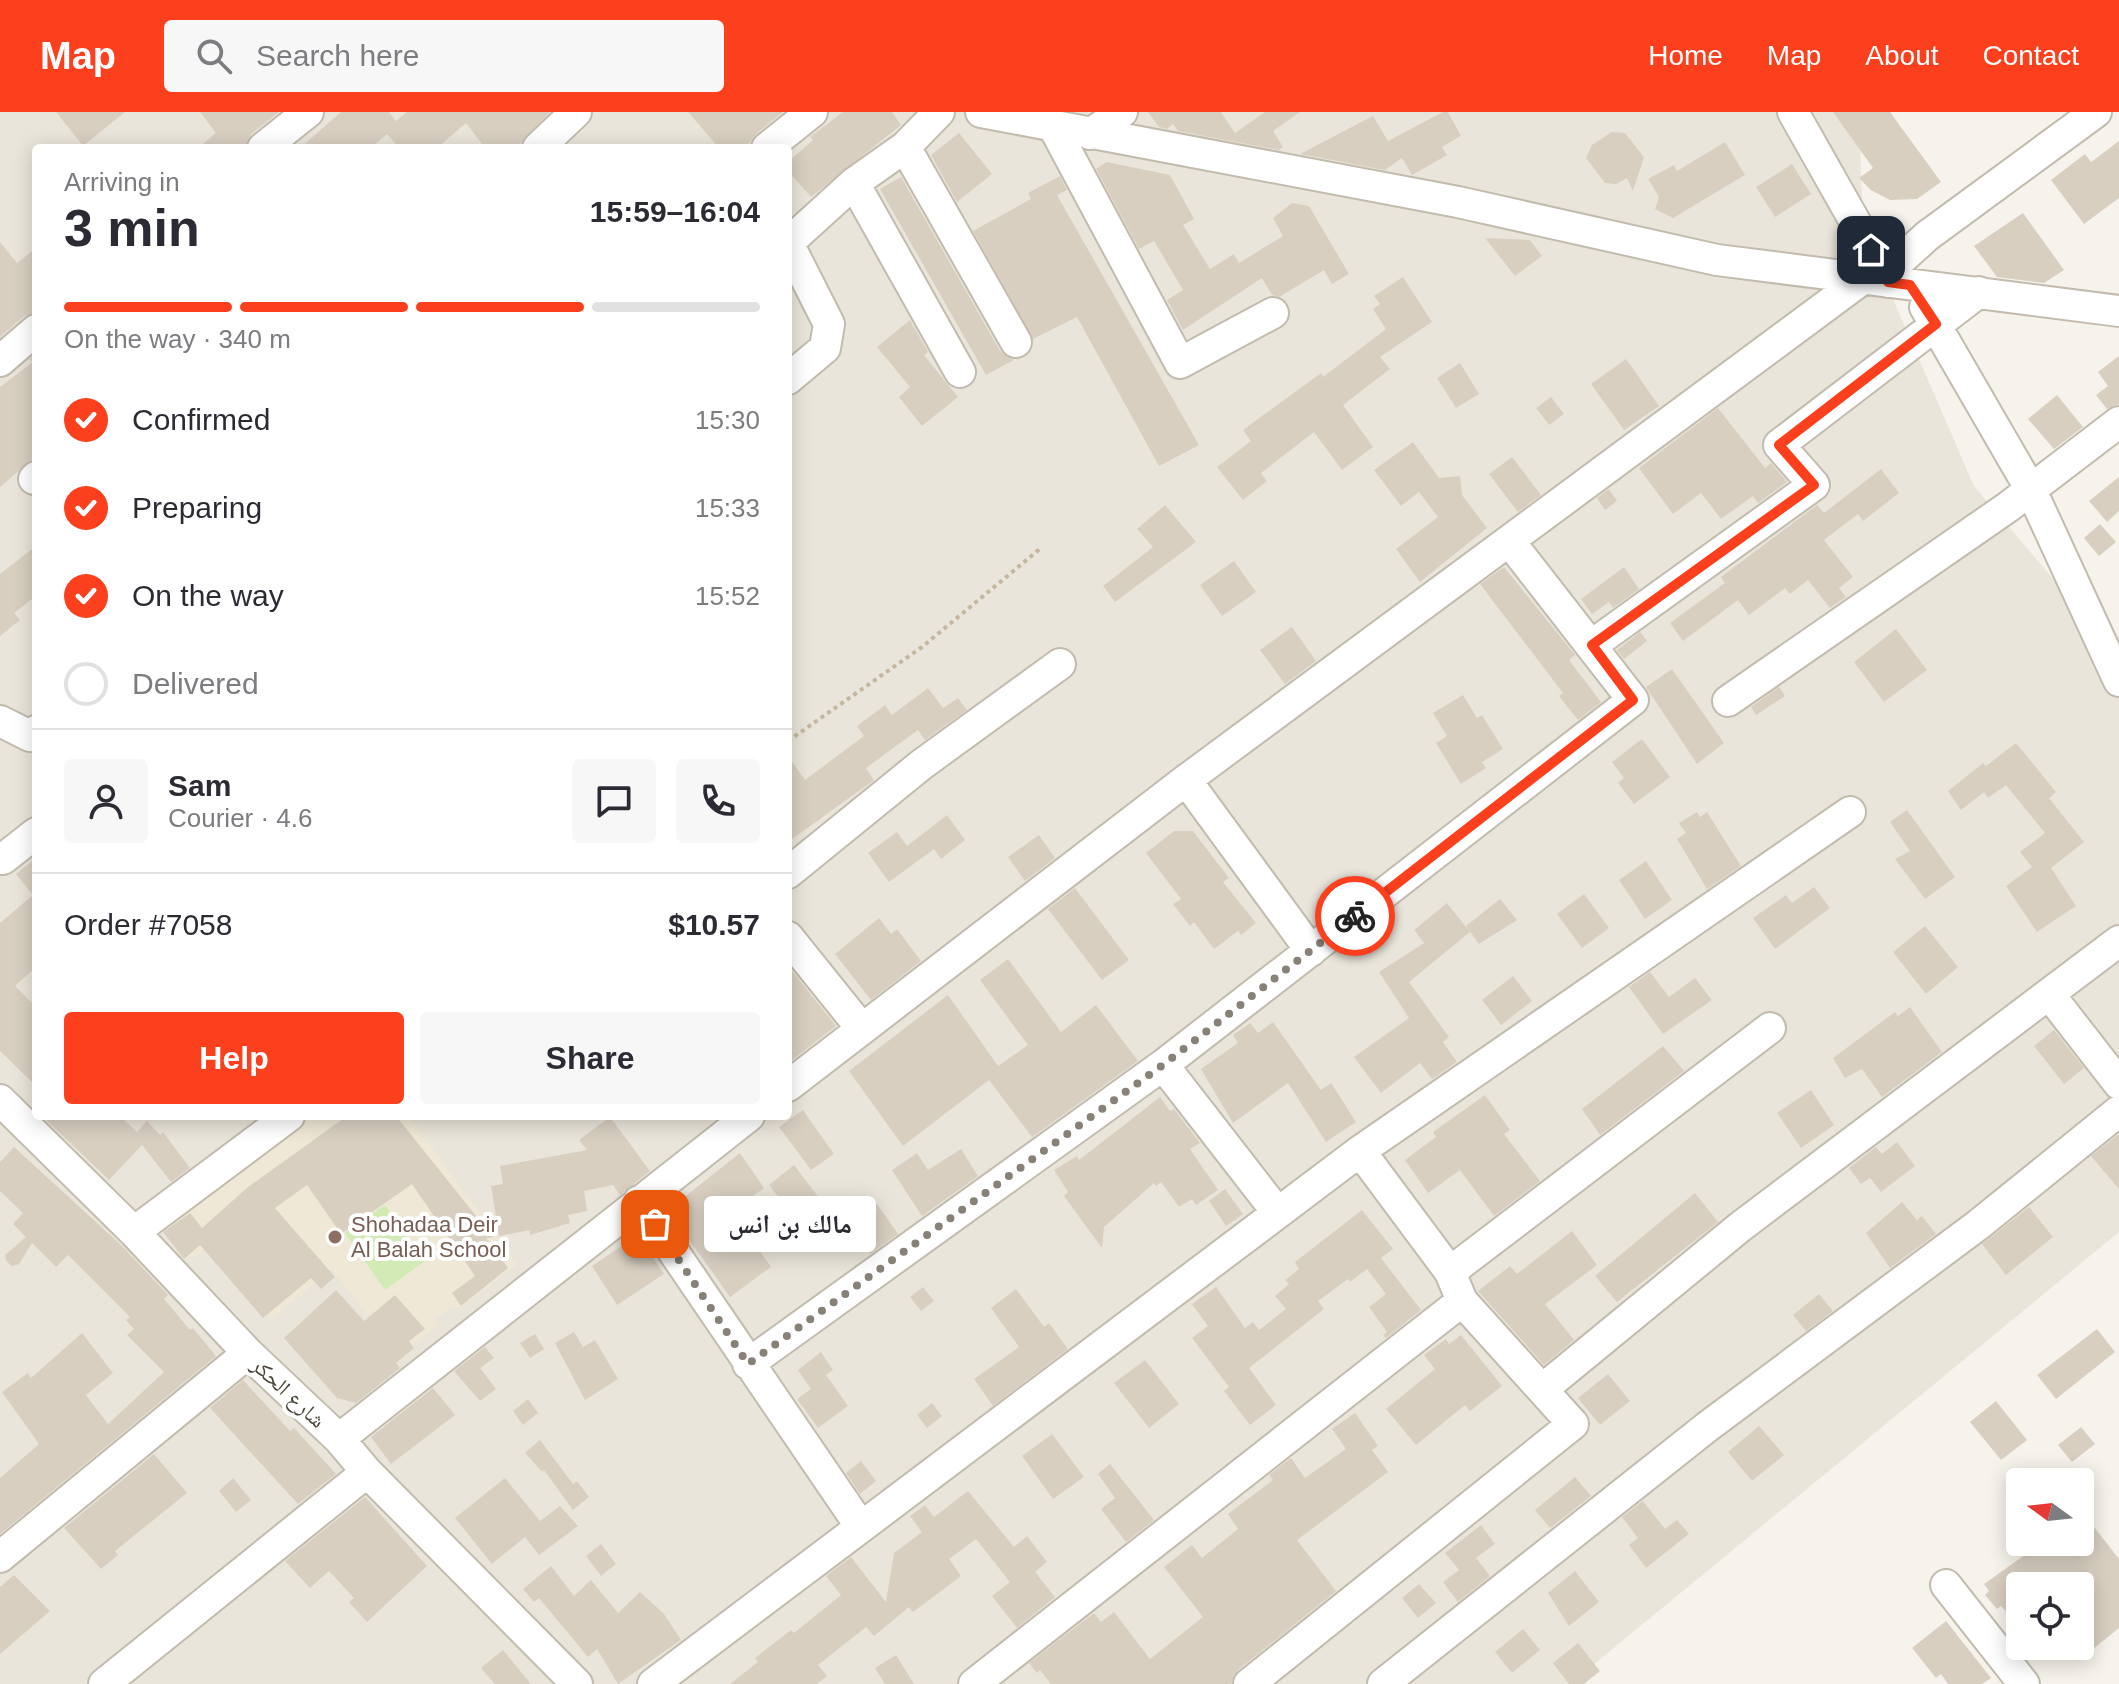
<!DOCTYPE html>
<html lang="en">
<head>
<meta charset="utf-8">
<style>
	:root { --surface:#fff; --page:#f7f7f7; --text:#2b2b33; --muted:#7c7c81; --line:#e1e1e2; --accent:#fc3f1d }
	body { margin:0; font-family:Helvetica,"Noto Naskh Arabic",sans-serif; background:var(--page); color:var(--text); height:100vh; display:flex; flex-direction:column; font-size:30px; white-space:nowrap }
	* { box-sizing:border-box; margin:0 }
	p { font-size:26px; color:var(--muted) }
	.icon { flex:none; width:44px; height:44px; fill:none; stroke:currentColor; stroke-width:2; stroke-linecap:round; stroke-linejoin:round }
	.map { position:relative; flex:1; overflow:hidden }
	.details { position:absolute; left:32px; top:32px; width:760px; height:976px; display:flex; flex-direction:column; background:var(--surface); border-radius:8px; box-shadow:0 4px 20px #0003 }
	.details>* { flex:none }
	.needle { width:52px; rotate:285deg }
	.tools { position:absolute; left:2006px; top:1356px; display:grid; gap:16px }
	.tools a { display:grid; place-items:center; width:88px; height:88px; border-radius:8px; background:var(--surface); box-shadow:0 4px 20px #0003; font-size:40px }
	.pin { position:absolute; display:grid; place-items:center; width:68px; height:68px; color:#fff; margin:-34px; border-radius:16px; box-shadow:0 4px 12px #0006 }
	.courier { position:absolute; display:grid; place-items:center; width:80px; height:80px; margin:-40px; border:6px solid #fc3f1d; border-radius:50%; background:#fff; color:#222; box-shadow:0 2px 10px #0007 }
	.bubble { position:absolute; height:56px; border-radius:8px; background:var(--surface); box-shadow:0 4px 20px #0003; font-size:26px; font-weight:700; line-height:56px; text-align:center }
	.head em { font-style:normal; font-weight:700 }
	.head div { display:flex; flex-direction:column-reverse }
	.head { display:flex; align-items:center; justify-content:space-between; height:136px; padding:0 32px }
	h1 { font-size:52px; font-weight:700; line-height:60px }
	.bar { display:grid; grid-template-columns:repeat(4,1fr); gap:12px 8px; align-content:center; height:96px; padding:0 32px }
	.bar i { height:10px; border-radius:6px; background:var(--line) }
	.bar .on { background:var(--accent) }
	.bar p { grid-column:span 4 }
	.line { display:flex; align-items:center; gap:20px; padding:0 32px; border-top:2px solid var(--line) }
	.line div { flex:1 }
	.round { display:grid; place-items:center; flex:none; width:84px; height:84px; border-radius:8px; background:var(--page) }
	ol { padding:0 32px; list-style:none }
	li { display:flex; align-items:center; gap:24px; height:88px }
	li p { margin-inline-start:auto }
	li .icon { padding:8px; border-radius:50%; background:var(--accent); color:#fff; stroke-width:4 }
	li:last-child { color:var(--muted) }
	li i { width:44px; height:44px; border:4px solid var(--line); border-radius:50% }
	.action { display:flex; gap:16px; margin-top:auto; padding:16px 32px }
	.action a { flex:1; height:92px; border-radius:8px; background:var(--accent); color:#fff; font-size:32px; font-weight:700; line-height:92px; text-align:center }
	.action a+a { background:var(--page); color:var(--text) }
	header { display:flex; align-items:center; gap:48px; box-sizing:border-box; height:112px; padding:0 40px; background:var(--accent); color:#fff }
	header strong { font-size:38px }
	nav { display:flex; gap:44px; margin-inline-start:auto; font-size:28px }
	.search { width:560px; height:72px; background:var(--page); display:flex; align-items:center; gap:20px; box-sizing:border-box; padding:0 28px; border-radius:8px; color:var(--muted); font-size:30px }
	.map>svg:first-child { display:block }
	.residential { fill:#eae5da; fill-rule:evenodd }
	.education { fill:#efe8d6 }
	.green { fill:#d2eab5 }
	.building { fill:#d8cfc1 }
	.lines { fill:none; stroke-linecap:round; stroke-linejoin:round }
	.minor-casing { stroke:#c2bbae; stroke-width:34 }
	.path { stroke:#c4b79f; stroke-width:4; stroke-dasharray:4 4; stroke-linecap:butt }
	.minor { stroke:#fff; stroke-width:30 }
	.done { stroke:#878178; stroke-width:8; stroke-dasharray:0 14.4 }
	.route { stroke:#fc3f1d; stroke-width:10 }
	.education-dot { fill:#8d6e63; stroke:#fff; stroke-width:3 }
	.labels { text-anchor:middle; stroke-width:8; stroke-linejoin:round; paint-order:stroke }
	.education-label { font-size:22px; fill:#785e54; stroke:#fff; text-anchor:start }
	.street-label { font-size:22px; fill:#4b4439; stroke:#fff }
</style>
</head>
<body>
<header>
<strong>Map</strong>
<div class="search"><svg class="icon" aria-label="search" viewBox="0 0 24 24"><circle cx="10" cy="10" r="6"/><path d="M15 15l6 6"/></svg>Search here</div>
<nav><a>Home</a><a>Map</a><a>About</a><a>Contact</a></nav>
</header>
<div class="map">
<svg width="2119" height="1572" viewBox="0 0 2119 1572">
	<rect width="100%" height="100%" fill="#f6f3ec"/>
	<path class="residential" d="M0,0H1855L1859,7L1863,118L1974,374L2119,544V1120L1570,1572H0ZM36,36H788V1004H36Z"/>
	<path class="education" d="M301,1004H409L517,1152L460,1196H452L435,1207L436,1215L399,1244L332,1157L271,1208L204,1137L192,1147L162,1113Z"/>
	<path class="green" d="M385,1093L425,1149L385,1178L345,1121Z"/>
	<path class="building" d="M56,0H125L83,34Z
		M200,0H279L251,22L245,36H198L216,21Z
		M341,0H389L396,9L407,0H550L516,36H485L466,11L437,36H399L387,22L371,36H300Z
		M688,0H783L756,22L745,36H719Z
		M843,0H892L901,13L811,85L788,59V50L813,28L810,25Z
		M1148,0H1221L1235,21L1265,0H1300L1273,19L1283,35L1279,38L1178,19L1173,12L1167,17L1159,15Z
		M1443,0H1448L1461,24L1442,35L1447,43L1412,63L1402,46L1385,58L1300,42L1373,4L1388,29Z
		M1833,0H1890L1941,70L1917,87L1890,88L1871,78L1859,66L1873,56Z
		M1612,20L1625,21L1644,45L1633,79L1627,66L1616,72L1605,71L1586,46L1592,33Z
		M959,21L992,62L957,90L931,43Z
		M2119,29V86L2084,112L2051,68L2085,42L2091,50Z
		M1725,30L1745,63L1673,106L1655,97L1659,85L1648,67L1674,53L1677,59Z
		M1107,50L1170,63L1194,107L1183,113L1210,157L1234,142L1239,151L1283,124L1273,106L1292,91L1309,94L1349,162L1332,172L1324,158L1279,185L1272,183L1262,166L1183,218L1167,188L1183,178L1154,129L1139,137L1096,57Z
		M1792,52L1811,82L1775,105L1756,75Z
		M1060,64L1067,78L1057,83L1199,333L1159,354L1077,205L1033,227L973,119L1031,87L1028,81Z
		M901,65L1000,239L1014,248L986,263L880,77Z
		M2023,101L2064,158L2044,171L1997,165L1974,134Z
		M1485,126L1530,128L1542,144L1515,164Z
		M0,130L17,151L36,136V200L24,204L0,225Z
		M1403,165L1432,210L1380,245L1390,257L1343,293L1373,335L1342,358L1314,320L1261,361L1267,369L1243,388L1217,355L1251,329L1243,318L1321,261L1323,265L1386,217L1373,197L1380,192L1374,184Z
		M910,208L928,240L924,243L958,285L922,314L899,285L910,275L877,235Z
		M36,242V344L0,375V275L33,250L30,247Z
		M2119,244V292L2107,297L2096,283L2108,274L2098,260Z
		M1626,247L1659,294L1624,318L1591,272Z
		M1460,251L1479,282L1456,296L1437,266Z
		M2057,283L2083,315L2054,337L2028,307Z
		M1551,285L1564,302L1549,313L1536,296Z
		M1718,296L1765,356L1771,351L1787,370L1758,391L1753,384L1721,407L1701,381L1673,402L1639,356Z
		M1413,330L1439,366L1460,364L1462,383L1487,416L1420,470L1396,437L1438,405L1419,380L1401,394L1374,358Z
		M1512,345L1541,383L1518,400L1489,362Z
		M1881,357L1899,381L1863,409L1858,402L1824,428L1853,465L1839,476L1846,485L1830,496L1808,468L1790,482L1785,476L1749,503L1738,488L1683,529L1670,511L1725,471L1721,465L1817,393L1824,401Z
		M2119,365V399L2107,410L2089,389Z
		M1609,377L1617,389L1605,398L1597,386Z
		M1165,393L1196,430L1115,490L1103,474L1153,435L1137,417Z
		M2100,412L2116,430L2099,444L2084,426Z
		M36,434V484L14,501L20,508L0,524V462Z
		M1234,449L1256,480L1222,504L1200,473Z
		M1504,455L1575,543L1569,548L1601,590L1578,608L1559,584L1563,581L1480,472Z
		M1624,455L1639,477L1613,496L1609,490L1592,502L1581,487Z
		M1292,515L1316,549L1285,572L1260,538Z
		M1896,517L1927,558L1884,590L1854,550Z
		M1640,520L1647,529L1624,547L1617,538Z
		M1672,557L1724,631L1697,652L1646,575Z
		M1779,575L1785,584L1756,603L1751,595Z
		M928,576L943,596L958,586L967,598L925,628L918,618L866,656L874,668L788,730V644L805,668L864,624L857,614L885,593L892,603Z
		M1463,583L1477,606L1482,603L1503,637L1482,650L1486,656L1461,672L1436,631L1447,624L1433,601Z
		M1642,627L1670,665L1634,692L1618,671L1624,666L1612,650Z
		M2016,631L2056,680L2049,686L2084,730L2051,756L2076,794L2037,820L2006,774L2032,755L2020,740L2045,721L2006,673L1988,686L1984,680L1961,698L1948,679L1983,651L1986,654Z
		M1907,698L1955,765L1925,787L1895,747L1910,739L1890,710Z
		M1697,700L1700,705L1707,700L1741,754L1707,777L1677,727L1686,721L1679,711Z
		M947,703L965,728L941,747L934,737L889,770L868,741L897,720L907,734Z
		M1174,719H1193L1229,766L1223,770L1256,811L1241,823L1238,819L1214,837L1194,810L1190,814L1173,792L1181,787L1146,741Z
		M1039,723L1055,746L1025,769L1008,745Z
		M36,746V855L15,874L36,895V974L0,939V811L33,783L16,762Z
		M1646,749L1672,788L1645,807L1619,768Z
		M1341,772L1351,784L1327,803L1317,791Z
		M1814,775L1830,796L1775,837L1753,806L1786,783L1792,791Z
		M1075,776L1129,848L1102,868L1048,797Z
		M1584,782L1609,816L1582,836L1557,802Z
		M1500,787L1517,808L1479,832L1466,814Z
		M1447,791L1470,820L1409,870L1449,925L1443,930L1457,950L1432,967L1420,951L1381,981L1354,945L1409,906L1379,860L1424,831L1414,818Z
		M879,806L891,822L897,817L921,849L871,888L835,842Z
		M1925,814L1958,855L1926,882L1893,840Z
		M1008,847L1061,920L1096,893L1138,949L1032,1025L989,968L903,1034L849,959L948,883L998,954L1028,933L980,868Z
		M788,854L836,914L788,951Z
		M1650,860L1669,885L1695,866L1712,888L1663,922L1629,875Z
		M1513,864L1532,889L1501,913L1482,888Z
		M1910,895L1942,940L1882,985L1862,957L1845,966L1833,946L1895,900L1898,904Z
		M1273,910L1321,978L1331,971L1356,1010L1326,1030L1288,971L1233,1011L1201,957L1238,931L1233,923L1250,911L1258,921Z
		M2054,918L2084,956L2064,972L2034,934Z
		M1663,934L1684,959L1600,1023L1582,997Z
		M1811,978L1834,1013L1801,1036L1777,1001Z
		M1485,983L1510,1018L1504,1022L1540,1069L1494,1104L1460,1058L1428,1081L1405,1048L1436,1025L1433,1020Z
		M1160,985L1170,999L1174,997L1200,1031L1190,1037L1218,1078L1196,1093L1192,1087L1179,1095L1161,1070L1156,1074L1154,1071L1104,1115L1102,1136L1064,1084L1068,1080L1054,1058L1077,1044L1079,1048Z
		M803,998L834,1042L811,1058L779,1015Z
		M42,1004H120L137,1020L147,1009L160,1023L163,1020L190,1056L171,1070L142,1033L109,1068Z
		M347,1004H396L493,1125L486,1126L508,1156L461,1194L452,1181L475,1164L412,1072L341,1122L307,1073L275,1096L335,1165L321,1177L311,1166L263,1206L200,1133L184,1147L163,1120L190,1101L202,1116L248,1075Z
		M610,1005L650,1059L620,1083L613,1073L584,1079L587,1099L568,1103L570,1111L530,1123V1118L499,1124L491,1074L503,1072L500,1054L587,1038L579,1028Z
		M2119,1022V1077L2091,1044Z
		M1897,1030L1915,1054L1881,1080L1870,1066L1861,1072L1849,1056L1876,1035L1882,1042Z
		M14,1035L121,1133L168,1183L164,1187L190,1218L193,1216L216,1244L0,1422V1366L39,1332L2,1280L28,1261L31,1266L82,1221L113,1261L86,1283L108,1312L164,1260L127,1223L134,1217L126,1208L130,1205L68,1143L56,1155L32,1131L19,1152L12,1154L6,1149L5,1143L26,1125L13,1112L23,1101L0,1079V1050Z
		M961,1037L978,1064L922,1104L892,1058L917,1041L928,1058Z
		M740,1041L764,1076L732,1099L771,1155L730,1185L668,1098Z
		M794,1053L820,1087L795,1106L769,1073Z
		M1225,1077L1243,1102L1226,1114L1209,1089Z
		M1695,1081L1718,1110L1617,1190L1595,1164Z
		M875,1089L898,1122L870,1142L847,1110Z
		M1902,1090L1917,1108L1922,1104L1936,1122L1890,1156L1866,1121Z
		M2029,1095L2053,1125L2006,1163L1982,1132Z
		M1362,1098L1393,1137L1381,1146L1421,1198L1386,1226L1383,1223L1387,1220L1369,1195L1386,1182L1367,1157L1350,1170L1348,1167L1318,1189L1324,1197L1249,1256L1276,1293L1250,1313L1224,1279L1229,1275L1192,1226L1208,1214L1192,1192L1216,1175L1245,1216L1253,1210L1259,1218L1286,1197L1275,1184L1289,1172L1285,1168L1299,1157L1295,1150Z
		M1572,1119L1597,1153L1545,1192L1574,1228L1544,1253L1478,1179L1510,1154L1517,1162Z
		M629,1129L644,1132L664,1162L617,1193L592,1154Z
		M923,1175L934,1189L921,1199L910,1185Z
		M1016,1177L1044,1215L1049,1211L1068,1237L993,1294L974,1267L1019,1235L991,1196Z
		M336,1178L364,1209L395,1183L425,1217L409,1229L414,1236L396,1251L400,1256L356,1291L337,1286L284,1226Z
		M1819,1182L1833,1199L1806,1219L1793,1203Z
		M2097,1217L2115,1240L2056,1287L2037,1263Z
		M574,1220L583,1235L595,1228L618,1267L585,1288L555,1231Z
		M535,1222L544,1237L530,1246L520,1231Z
		M1461,1223L1502,1274L1470,1299L1465,1293L1416,1333L1386,1297L1435,1257L1424,1243L1446,1227L1449,1232Z
		M485,1235L494,1246L480,1256L496,1277L480,1289L454,1259Z
		M821,1240L833,1258L826,1263L848,1294L818,1316L797,1287L811,1277L798,1258Z
		M1145,1248L1179,1292L1149,1316L1114,1271Z
		M1608,1262L1630,1289L1600,1313L1578,1286Z
		M243,1268L290,1319L294,1316L336,1362L298,1392L210,1296Z
		M433,1276L455,1303L391,1352L371,1325Z
		M528,1287L538,1301L523,1313L513,1299Z
		M1996,1289L2027,1328L2001,1348L1970,1310Z
		M932,1291L942,1304L927,1316L917,1303Z
		M1355,1301L1378,1334L1372,1338L1388,1360L1297,1428L1336,1479L1238,1558L1231,1572H1051L1040,1558L1037,1561L1029,1551L1094,1501L1101,1510L1114,1500L1150,1547L1203,1505L1164,1455L1192,1433L1202,1446L1238,1417L1228,1402L1273,1368L1269,1363L1291,1346L1305,1366L1346,1337L1332,1317Z
		M1759,1314L1784,1343L1752,1369L1728,1340Z
		M2081,1315L2095,1332L2072,1350L2058,1333Z
		M1052,1322L1084,1365L1053,1387L1022,1344Z
		M540,1328L573,1372L577,1369L589,1385L573,1398L544,1358L542,1360L525,1341Z
		M154,1342L187,1381L115,1439L118,1443L101,1457L64,1416Z
		M861,1349L876,1369L860,1382L846,1361Z
		M1110,1352L1154,1408L1126,1430L1101,1397L1115,1386L1098,1362Z
		M1575,1365L1591,1384L1550,1416L1535,1398Z
		M233,1366L251,1388L236,1400L219,1379Z
		M505,1366L540,1409L560,1394L578,1414L539,1443L525,1425L492,1452L455,1406Z
		M968,1379L1014,1435L1027,1424L1047,1450L1035,1460L1055,1485L1017,1516L992,1484L1010,1470L976,1427L949,1447L961,1464L913,1500L909,1495L874,1524L866,1515L818,1553L827,1564L817,1572H730L758,1550L755,1546L791,1518L794,1521L841,1483L826,1464L851,1445L886,1490L894,1441L922,1420L910,1404L925,1393L934,1405Z
		M365,1385L427,1454L367,1510L349,1490L354,1486L329,1459L310,1476L285,1449Z
		M1643,1389L1665,1417L1677,1408L1689,1422L1646,1456L1629,1433L1638,1426L1622,1405Z
		M2080,1397L2119,1447V1516L2093,1537L2080,1520V1474H2020V1491L2007,1501L2001,1494L1997,1497L1985,1483L1989,1479L1984,1472L2043,1430H2080Z
		M1481,1413L1495,1432L1476,1446L1490,1464L1458,1490L1443,1470L1459,1458L1445,1441Z
		M601,1432L616,1452L601,1464L586,1444Z
		M551,1454L574,1484L591,1468L618,1501L640,1480L664,1502L681,1528L618,1572L597,1537L588,1545L539,1486L534,1490L523,1477Z
		M1575,1459L1599,1490L1569,1514L1548,1481Z
		M14,1463L50,1499L0,1542V1475Z
		M1419,1472L1436,1491L1418,1506L1402,1486Z
		M1946,1509L1991,1566L1982,1572H1948L1941,1562L1936,1566L1912,1536Z
		M1523,1517L1540,1538L1512,1561L1495,1540Z
		M1578,1531L1600,1559L1584,1572H1569L1553,1551Z
		M503,1538L531,1572H495L481,1556Z
		M896,1543L914,1572H885L875,1556Z"/>
	<g class="lines">
		<g class="minor-casing">
			<path id="minor" d="M981,0L1458,90L1717,148L2119,199
				M1793,0L1871,138L1894,154
				M1053,14L1180,251L1273,201
				M1090,22L1122,0
				M905,35L1016,230
				M263,36L308,0
				M538,36L576,0
				M767,36L812,0
				M854,71L960,260
				M1888,170L1894,154L1927,124L2096,0
				M1925,195L2031,378L2119,569
				M0,249L36,218
				M788,267L825,236L829,212L788,131L854,71L905,35L939,0
				M34,367L36,365
				M1592,533L1814,373L1779,333L1979,180
				M1728,589L2008,395L2119,310
				M0,609L30,624L36,619
				M1186,668L1311,839
				M3,747L36,721
				M788,761L921,653L1060,552
				M788,825L862,917
				M2049,882L2119,972
				M1163,953L1277,1100
				M788,974L1186,668L1861,168
				M0,988L134,1120L248,1241L339,1327L367,1360L577,1572
				M639,1089L861,1415
				M134,1120L289,1004
				M1450,1160L1770,916
				M748,1252L1163,953L1633,588L1510,430
				M1544,1276L1740,1115L2119,829
				M339,1327L749,1004
				M0,1445L248,1241
				M1946,1473L2024,1572
				M104,1572L367,1360
				M653,1572L1360,1039L1850,700
				M974,1572L1462,1189
				M1249,1572L1573,1312L1462,1189L1450,1160L1360,1039
				M1383,1572L1707,1315L1978,1113L2119,999"/>
		</g>
		<path class="path" d="M788,629L922,535L1041,436"/>
		<use href="#minor" class="minor"/>
	</g>
	<g class="lines">
		<path class="done" d="M655,1112L748,1252L1163,953L1355,804"/>
		<path class="route" d="M1355,804L1633,588L1592,533L1814,373L1779,333L1936,212L1910,173L1888,170L1894,154L1871,138"/>
	</g>
	<circle class="education-dot" cx="335" cy="1125" r="8"/>
	<g class="labels">
		<g class="education-label">
			<text x="351" y="1120">Shohadaa Deir<tspan x="351" dy="25">Al Balah School</tspan></text>
		</g>
		<g class="street-label">
			<text transform="translate(289 1280) rotate(43)" y="8">شارع الحكر</text>
		</g>
	</g>
</svg>
<div class="tools">
<a><svg class="needle" viewBox="-14 -14 28 28"><path d="M0-13l5 13h-10z" fill="#e53935"/><path d="M0 13l5-13h-10z" fill="#7c7c81"/></svg></a>
<a><svg class="icon" aria-label="locate" viewBox="0 0 24 24"><circle cx="12" cy="12" r="6"/><path d="M12 2v4M12 18v4M2 12h4M18 12h4"/></svg></a>
</div>
<div class="pin" style="left:655px;top:1112px;background:#ea580c"><svg class="icon" aria-label="bag" viewBox="0 0 24 24"><path d="M5 8h14l-1 12H6zM9 8a3 3 0 0 1 6 0"/></svg></div>
<div class="pin" style="left:1871px;top:138px;background:#1f2937"><svg class="icon" aria-label="home" viewBox="0 0 24 24"><path d="M3 11l9-7 9 7M6 9v11h12V9"/></svg></div>
<div class="courier" style="left:1355px;top:804px"><svg class="icon" aria-label="bike" viewBox="0 0 24 24"><circle cx="6" cy="16" r="4"/><circle cx="18" cy="16" r="4"/><path d="M6 16l4-8h5l3 8M10 8l3 8H6M13 5h3"/></svg></div>
<div class="bubble" style="left:704px;top:1084px;width:172px">مالك بن انس</div>
<section class="details">
<div class="head"><div><h1>3 min</h1><p>Arriving in</p></div><em>15:59–16:04</em></div>
<div class="bar"><i class="on"></i><i class="on"></i><i class="on"></i><i></i><p>On the way · 340 m</p></div>
<ol>
<li><svg class="icon" aria-label="check" viewBox="0 0 24 24"><path d="M5 12l5 5 9-10"/></svg>Confirmed<p>15:30</p></li>
<li><svg class="icon" aria-label="check" viewBox="0 0 24 24"><path d="M5 12l5 5 9-10"/></svg>Preparing<p>15:33</p></li>
<li><svg class="icon" aria-label="check" viewBox="0 0 24 24"><path d="M5 12l5 5 9-10"/></svg>On the way<p>15:52</p></li>
<li><i></i>Delivered</li>
</ol>
<div class="line" style="height:144px"><a class="round"><svg class="icon" aria-label="person" viewBox="0 0 24 24"><circle cx="12" cy="8" r="4"/><path d="M4 21q1-7 8-7t8 7"/></svg></a><div><b>Sam</b><p>Courier · 4.6</p></div><a class="round"><svg class="icon" aria-label="chat" viewBox="0 0 24 24"><path d="M4 5h16v11H9l-5 4z"/></svg></a><a class="round"><svg class="icon" aria-label="phone" viewBox="0 0 24 24"><path d="M5 4h4l2 5-3 2q2 4 5 5l2-3 5 2v4C11 20 4 13 5 4z"/></svg></a></div>
<div class="line" style="height:104px"><div>Order #7058</div><b>$10.57</b></div>
<div class="action"><a>Help</a><a>Share</a></div>
</section>
</div>
</body>
</html>
